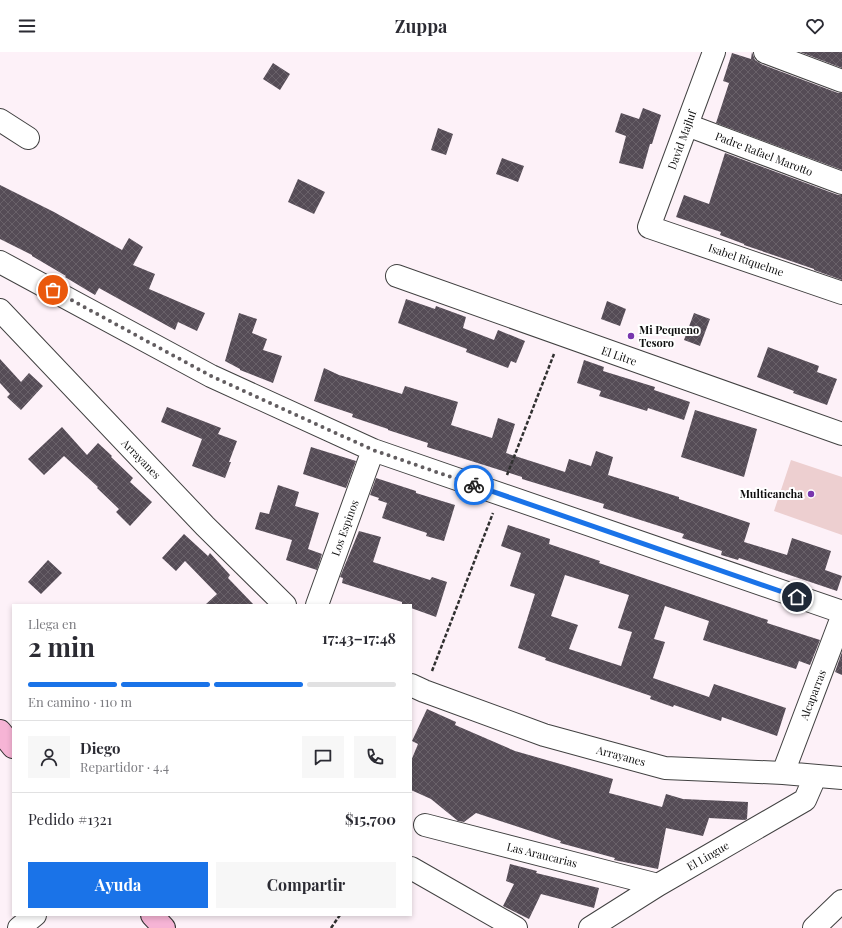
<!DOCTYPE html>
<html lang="es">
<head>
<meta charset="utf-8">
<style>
	:root { --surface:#fff; --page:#f7f7f7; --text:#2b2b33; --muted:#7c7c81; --line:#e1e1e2; --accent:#1a73e8 }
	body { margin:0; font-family:"Playfair Display",serif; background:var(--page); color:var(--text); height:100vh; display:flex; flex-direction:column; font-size:15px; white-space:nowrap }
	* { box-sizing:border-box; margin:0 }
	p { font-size:13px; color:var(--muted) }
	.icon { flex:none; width:22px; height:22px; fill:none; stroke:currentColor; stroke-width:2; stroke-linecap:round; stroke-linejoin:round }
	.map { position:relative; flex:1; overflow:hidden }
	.drawer { position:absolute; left:12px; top:552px; width:400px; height:312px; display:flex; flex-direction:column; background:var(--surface); border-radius:0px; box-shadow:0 2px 6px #0003 }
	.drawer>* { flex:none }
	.pin { position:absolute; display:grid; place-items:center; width:34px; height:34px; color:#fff; margin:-17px; border:2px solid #fff; border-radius:50%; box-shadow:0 1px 4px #0007 }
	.courier { position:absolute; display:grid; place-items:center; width:40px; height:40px; margin:-20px; border:3px solid #1a73e8; border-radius:50%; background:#fff; color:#222; box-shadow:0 1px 5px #0007 }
	.summary em { font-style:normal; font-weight:700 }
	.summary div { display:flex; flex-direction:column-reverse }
	.summary { display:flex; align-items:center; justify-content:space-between; height:68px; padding:0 16px }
	h1 { font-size:26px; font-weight:700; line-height:30px }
	.bar { display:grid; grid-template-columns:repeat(4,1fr); gap:6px 4px; align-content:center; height:48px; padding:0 16px }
	.bar i { height:5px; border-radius:3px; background:var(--line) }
	.bar .current { background:var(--accent) }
	.bar p { grid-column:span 4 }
	.line { display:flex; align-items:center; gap:10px; padding:0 16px; border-top:1px solid var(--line) }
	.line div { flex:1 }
	.round { display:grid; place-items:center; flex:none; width:42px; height:42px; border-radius:0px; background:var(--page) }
	.primary-button { display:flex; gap:8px; margin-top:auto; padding:8px 16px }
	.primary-button a { flex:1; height:46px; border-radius:0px; background:var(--accent); color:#fff; font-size:16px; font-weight:700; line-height:46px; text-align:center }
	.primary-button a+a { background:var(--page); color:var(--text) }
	header { display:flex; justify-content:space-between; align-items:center; height:52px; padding:0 16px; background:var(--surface); font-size:18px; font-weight:700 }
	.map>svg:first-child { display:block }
	.pitch { fill:#edcfd0 }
	.building { fill:url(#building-cross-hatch); fill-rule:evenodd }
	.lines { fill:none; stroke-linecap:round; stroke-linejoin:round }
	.minor-casing { stroke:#414141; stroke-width:24 }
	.secondary-casing { stroke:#303030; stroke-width:24 }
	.path { stroke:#303030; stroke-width:2.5; stroke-dasharray:4 2; stroke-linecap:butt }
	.minor { stroke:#fff; stroke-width:22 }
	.secondary { stroke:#f6b4d5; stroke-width:22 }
	.done { stroke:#625d60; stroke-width:4; stroke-dasharray:0 7.2 }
	.route { stroke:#1a73e8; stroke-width:5 }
	.poi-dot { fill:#7836ae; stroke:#fff; stroke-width:1.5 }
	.labels { text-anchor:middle; stroke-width:4; stroke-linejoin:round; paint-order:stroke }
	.street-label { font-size:11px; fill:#0e0e0e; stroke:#fff }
	.poi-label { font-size:11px; font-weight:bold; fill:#0e0e0e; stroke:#fff; text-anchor:start }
</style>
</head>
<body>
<header><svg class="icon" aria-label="menu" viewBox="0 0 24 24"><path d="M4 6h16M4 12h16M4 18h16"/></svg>Zuppa<svg class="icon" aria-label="heart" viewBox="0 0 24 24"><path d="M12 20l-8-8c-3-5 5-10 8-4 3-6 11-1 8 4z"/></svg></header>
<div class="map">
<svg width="842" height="876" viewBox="0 0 842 876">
	<defs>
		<pattern id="building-cross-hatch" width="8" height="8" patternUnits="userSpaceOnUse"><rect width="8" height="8" fill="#554c56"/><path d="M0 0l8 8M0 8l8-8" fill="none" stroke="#696169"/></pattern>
	</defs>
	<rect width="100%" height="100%" fill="#fdf1f8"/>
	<path class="pitch" d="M791,408L842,425V483L774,459Z"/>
	<path class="building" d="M752,0L755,8L761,12L838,41H842V118L716,71L729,31L723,29L732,1L751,7Z
		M800,0H842V16Z
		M273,11L290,22L280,38L263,27Z
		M643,56L661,63L652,92H650L643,117L619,111L626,84L615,80L621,61L639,67Z
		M438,76L453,82L446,103L431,98Z
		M725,101L838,143H842V228L814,218V217L744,193V192L720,183L721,180L676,165L684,143L709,152Z
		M502,106L524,114L518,130L496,122Z
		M298,127L325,140L314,162L288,150Z
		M0,133L54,160L122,198L129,186L143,195L133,213L155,222L149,237L205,261L197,279L178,270L175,278L99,236L95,243L65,225L66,224L32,204V203L0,187Z
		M406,247L435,257L436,254L466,265L463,276L494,288L498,278L525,289L516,311L511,309L508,316L466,300L467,297L398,271Z
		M607,249L626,257L620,274L601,267Z
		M239,261L257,267L252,281L267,287L263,298L282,304L273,331L240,318V317L225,309Z
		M694,261L710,267L700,294L684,288Z
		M768,295L819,314L817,320L837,327L827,353L793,341L794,339L757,325Z
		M0,307L21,330L29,321L43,334L21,358L7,345L10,342L0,331Z
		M584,308L604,315L603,319L655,335L654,338L690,350L684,368L648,356L647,359L599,344L601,339L577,331Z
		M324,316L339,323L402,342L405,334L458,350L451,373L492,386L498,366L515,372L506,401L565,420L569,407L591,414L596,399L613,405L608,423L679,445V447L750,471L744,490L787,503L792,486L831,499L825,518L842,524L837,539L739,506L738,508L721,503L722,499L682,486L684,482L603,456L604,452L522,427V425L427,395L428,391L388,378V377L352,365L353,362L314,349Z
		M167,355L221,376L218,382L237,389L229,410H231L225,426L192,414L202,387L161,370Z
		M695,358L757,377L744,425L681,405Z
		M62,375L87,403L98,391L112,404L111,405L133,426L130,430L152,450L130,474L116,460L119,457L97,436L98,435L64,404L44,423L28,407Z
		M311,395L356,409L346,436L303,422Z
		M376,426L416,439V441L455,453L444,489L426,484L427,481L382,466L387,451L378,448L379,446L370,443Z
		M278,433L299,440L295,454L319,461L308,497L322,502L317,518L286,508L292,488L255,477L260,460L269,462Z
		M508,473L550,487L549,492L600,509L599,511L768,568L767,571L820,588L810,613L799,609L796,617L703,588L709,569L665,554L654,587L665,590L653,626L709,645L714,632L786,656L777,684L722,665L721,669L674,653L673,655L650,647L651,644L545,608L546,606L518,596L535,542L510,534L521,501L501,494ZM565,523L629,543L618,576L632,580L621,614L569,597L578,573L551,564Z
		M359,479L381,485L373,510L430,528L432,525L447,530L436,565L411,556V553H402V550L342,531L343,526L340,525Z
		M184,482L208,504L210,501L230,523L228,526L254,553H205L217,542L185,509L176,519L162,506Z
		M48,508L62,521L41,542L28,530Z
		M842,600V623L835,620Z
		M427,657L456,670L455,673L515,699L613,727L609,741L662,755L666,742L683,747L748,750L747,767L745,768L709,766L703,784L666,776L658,817L614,808L615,806L560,791L561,789L476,761L464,770L458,769L431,747L411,738V709L418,692L412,689Z
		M510,812L537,819L536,821L599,836L594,856L541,842L529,867L503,854L514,832L506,829Z"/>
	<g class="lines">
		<g class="minor-casing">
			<path id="minor" d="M714,0L649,175L842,241
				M765,0L842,29
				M0,68L28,86
				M687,73L842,131
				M0,210L211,324L373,398L842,560
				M397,224L842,382
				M0,258L205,474L285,553
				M317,553L373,398
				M411,633L424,639L544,683L665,716L783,721L842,726
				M783,721L842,565
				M425,773L658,833
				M411,816L516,876
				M19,876L35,863
				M590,876L658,833L805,748L815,725
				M814,876L842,849"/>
		</g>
		<g class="secondary-casing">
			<path id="secondary" d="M0,679L13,695
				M152,863L164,876"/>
		</g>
		<path class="path" d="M507,423L554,302
			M432,619L493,461
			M331,876L340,863"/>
		<use href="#minor" class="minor"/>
		<use href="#secondary" class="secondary"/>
	</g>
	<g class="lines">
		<path class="done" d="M53,238L211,324L373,398L474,433"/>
		<path class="route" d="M474,433L797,545"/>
	</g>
	<g class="poi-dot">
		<circle cx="631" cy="284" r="4"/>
		<circle cx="811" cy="442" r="4"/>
	</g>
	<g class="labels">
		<g class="street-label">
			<text transform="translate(682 88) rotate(-70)" y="4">David Majluf</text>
			<text transform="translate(764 102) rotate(21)" y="4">Padre Rafael Marotto</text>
			<text transform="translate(746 208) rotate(19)" y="4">Isabel Riquelme</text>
			<text transform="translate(619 304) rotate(19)" y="4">El Litre</text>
			<text transform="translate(141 407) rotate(46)" y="4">Arrayanes</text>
			<text transform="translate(345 476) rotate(-70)" y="4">Los Espinos</text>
			<text transform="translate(813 643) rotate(-69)" y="4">Alcaparras</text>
			<text transform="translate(621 704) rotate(15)" y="4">Arrayanes</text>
			<text transform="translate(542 803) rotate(14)" y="4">Las Araucarias</text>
			<text transform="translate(708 804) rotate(-30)" y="4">El Lingue</text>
		</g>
		<g class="poi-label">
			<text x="639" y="282">Mi Pequeno<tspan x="639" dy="13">Tesoro</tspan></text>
			<text x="803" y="446" text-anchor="end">Multicancha</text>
		</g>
	</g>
</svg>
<div class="pin" style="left:53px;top:238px;background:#ea580c"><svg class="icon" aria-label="bag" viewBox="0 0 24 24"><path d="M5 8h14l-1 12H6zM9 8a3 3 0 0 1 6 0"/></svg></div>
<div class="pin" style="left:797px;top:545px;background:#1f2937"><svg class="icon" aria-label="home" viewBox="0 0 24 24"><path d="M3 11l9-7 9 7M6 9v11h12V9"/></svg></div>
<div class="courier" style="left:474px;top:433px"><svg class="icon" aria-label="bike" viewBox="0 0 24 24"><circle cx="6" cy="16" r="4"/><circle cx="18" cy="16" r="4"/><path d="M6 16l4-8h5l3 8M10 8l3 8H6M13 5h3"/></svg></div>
<section class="drawer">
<div class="summary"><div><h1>2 min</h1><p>Llega en</p></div><em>17:43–17:48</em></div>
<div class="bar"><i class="current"></i><i class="current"></i><i class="current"></i><i></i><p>En camino · 110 m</p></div>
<div class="line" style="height:72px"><a class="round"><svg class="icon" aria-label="person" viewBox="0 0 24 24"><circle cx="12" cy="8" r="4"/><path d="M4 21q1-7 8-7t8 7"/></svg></a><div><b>Diego</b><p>Repartidor · 4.4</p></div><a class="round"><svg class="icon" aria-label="chat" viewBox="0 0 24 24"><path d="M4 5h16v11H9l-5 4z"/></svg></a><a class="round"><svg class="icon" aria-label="phone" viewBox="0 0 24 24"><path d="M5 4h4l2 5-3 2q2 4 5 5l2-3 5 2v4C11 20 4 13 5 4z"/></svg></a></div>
<div class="line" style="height:52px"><div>Pedido #1321</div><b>$15,700</b></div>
<div class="primary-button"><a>Ayuda</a><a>Compartir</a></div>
</section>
</div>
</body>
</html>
